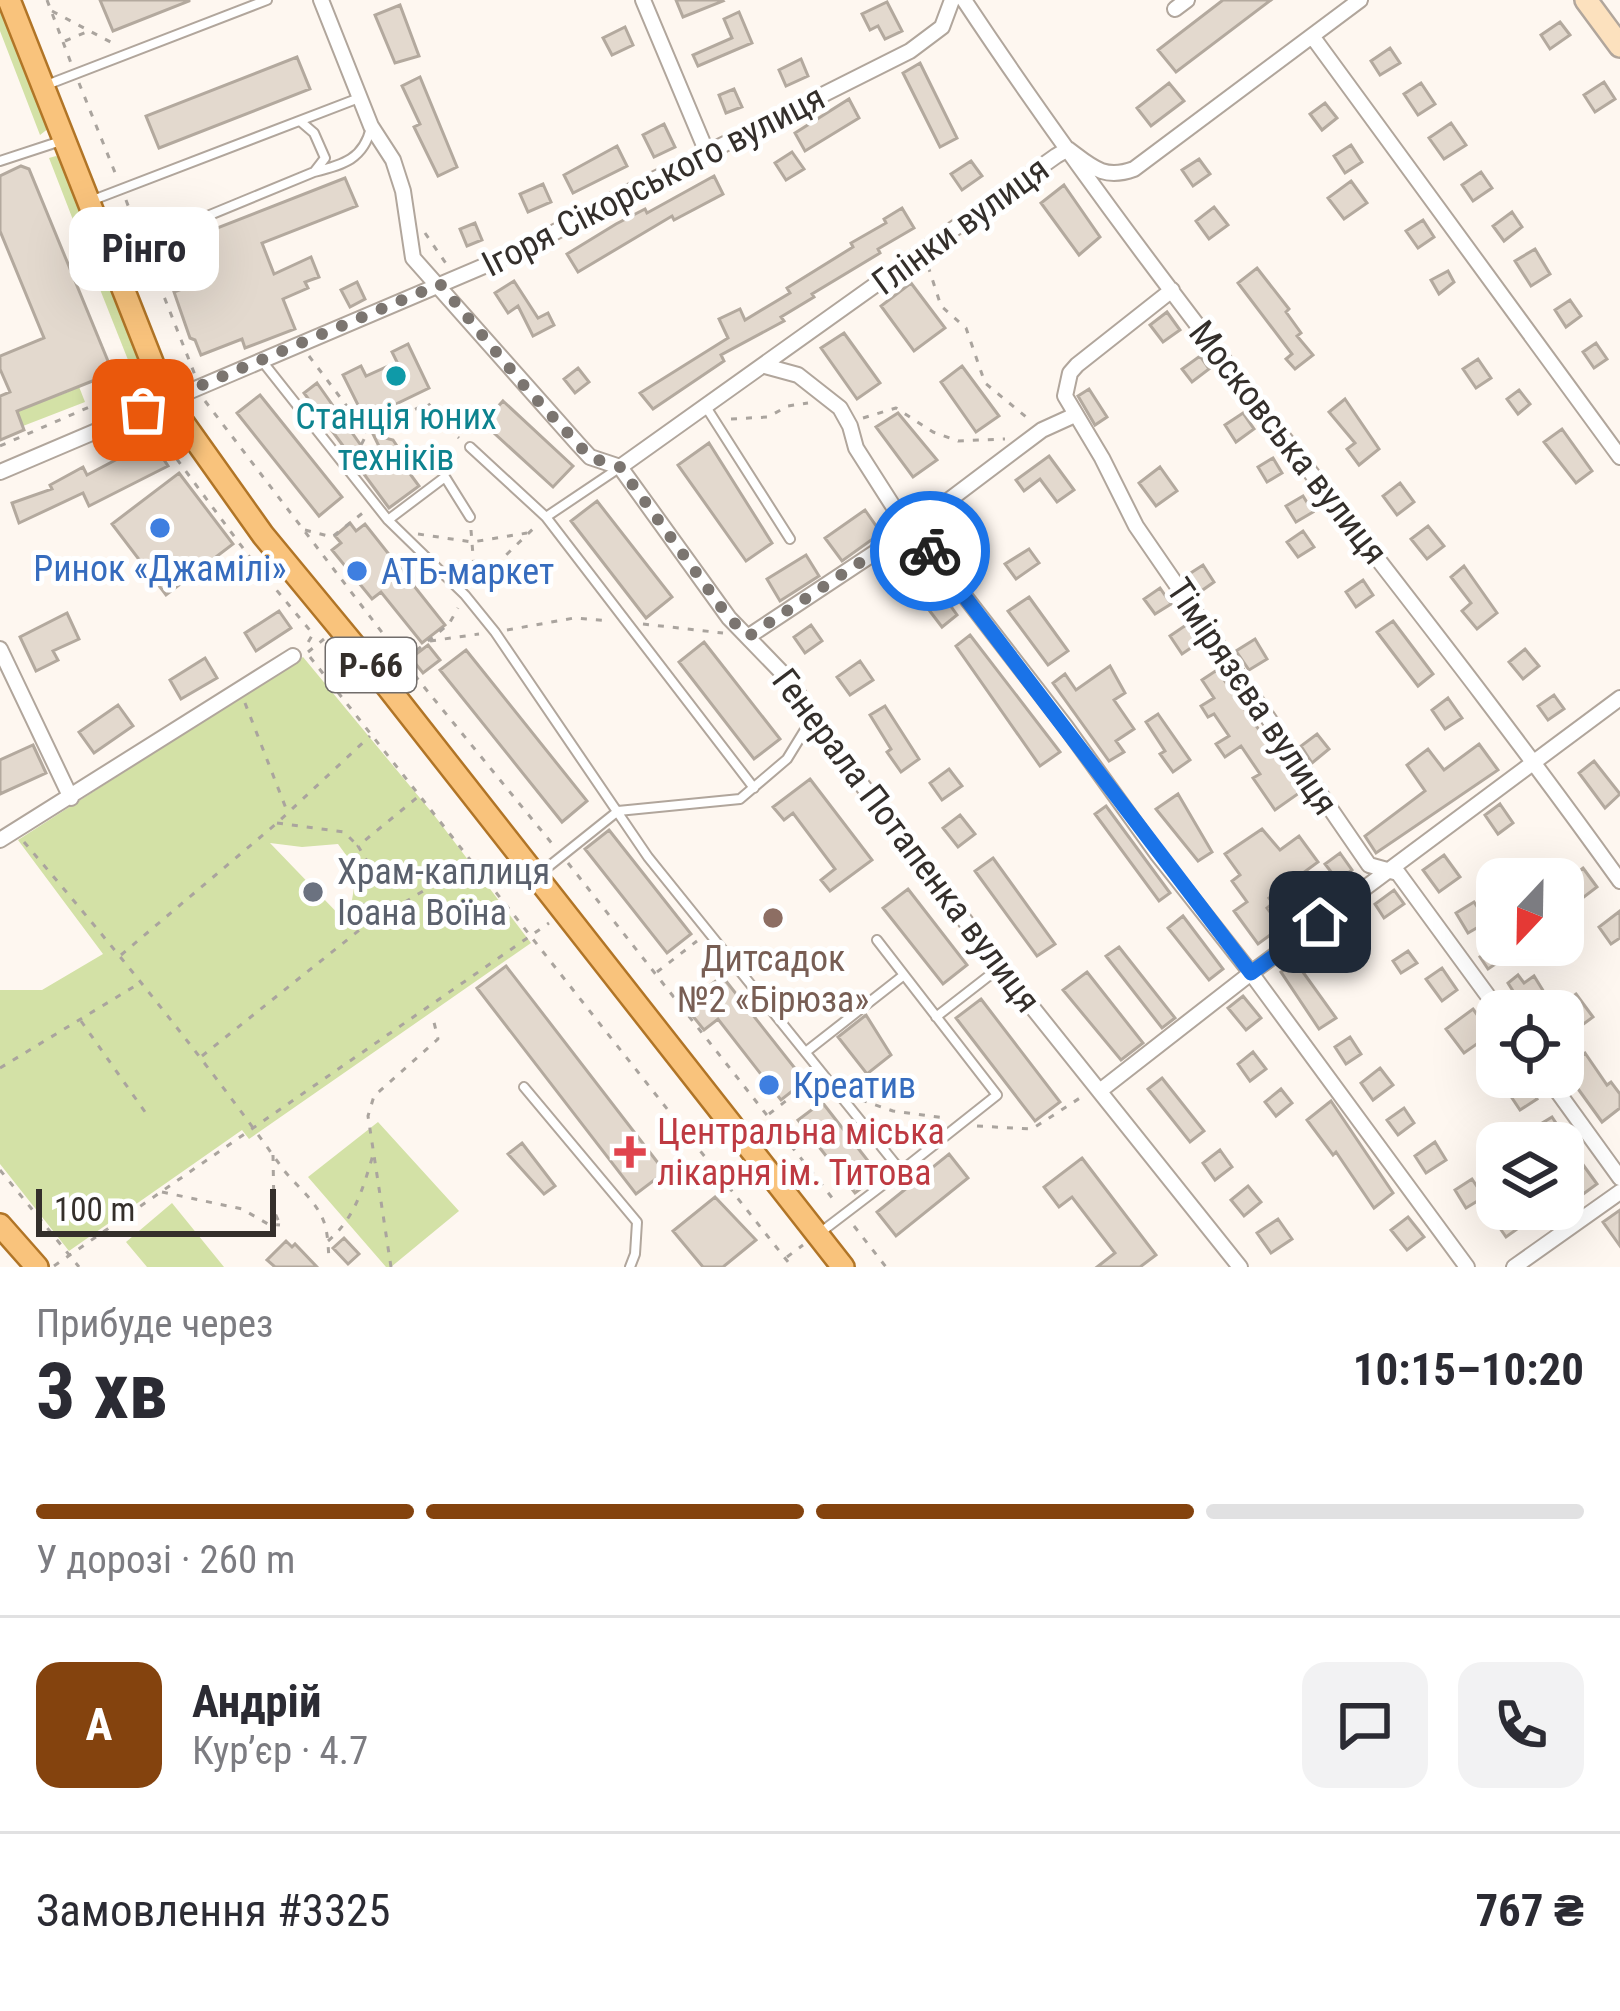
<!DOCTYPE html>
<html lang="uk">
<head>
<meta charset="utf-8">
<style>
	:root { --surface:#fff; --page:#f2f2f3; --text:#2b2b33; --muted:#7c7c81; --line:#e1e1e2; --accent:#84430e }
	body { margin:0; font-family:"Roboto Condensed",sans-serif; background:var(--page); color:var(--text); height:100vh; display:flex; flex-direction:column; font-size:45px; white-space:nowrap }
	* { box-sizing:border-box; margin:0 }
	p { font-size:39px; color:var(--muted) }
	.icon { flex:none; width:66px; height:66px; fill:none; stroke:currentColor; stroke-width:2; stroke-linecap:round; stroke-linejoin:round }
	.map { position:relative; height:1267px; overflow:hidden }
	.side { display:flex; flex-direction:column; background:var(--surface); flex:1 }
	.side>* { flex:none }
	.needle { width:78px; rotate:202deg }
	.controls { position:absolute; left:1476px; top:858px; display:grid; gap:24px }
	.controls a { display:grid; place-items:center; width:108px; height:108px; border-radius:24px; background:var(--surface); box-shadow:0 12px 48px #0002; font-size:60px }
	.scale { position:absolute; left:36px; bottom:30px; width:240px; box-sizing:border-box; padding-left:12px; border:6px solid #342f2b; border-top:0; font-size:33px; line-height:42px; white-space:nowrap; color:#342f2b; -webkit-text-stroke:9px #fff; paint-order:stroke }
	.pin { position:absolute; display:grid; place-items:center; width:102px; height:102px; color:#fff; margin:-51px; border-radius:24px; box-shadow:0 6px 18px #0006 }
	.courier { position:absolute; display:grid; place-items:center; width:120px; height:120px; margin:-60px; border:9px solid #1a73e8; border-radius:50%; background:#fff; color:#222; box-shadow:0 3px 15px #0007 }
	.bubble { position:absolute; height:84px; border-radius:24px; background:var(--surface); box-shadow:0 12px 48px #0002; font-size:39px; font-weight:700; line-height:84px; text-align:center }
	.head em { font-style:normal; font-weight:700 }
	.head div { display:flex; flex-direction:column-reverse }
	.head { display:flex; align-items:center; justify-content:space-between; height:204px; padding:0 36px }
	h1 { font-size:78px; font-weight:700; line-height:90px }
	.bar { display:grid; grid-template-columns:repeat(4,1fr); gap:18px 12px; align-content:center; height:144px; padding:0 36px }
	.bar i { height:15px; border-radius:9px; background:var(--line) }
	.bar .selected { background:var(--accent) }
	.bar p { grid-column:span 4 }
	.line { display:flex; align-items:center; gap:30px; padding:0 36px; border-top:3px solid var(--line) }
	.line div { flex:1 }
	.round { display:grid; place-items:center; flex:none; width:126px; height:126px; border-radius:24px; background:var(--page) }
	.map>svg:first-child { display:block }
	.green { fill:#d3e1a6; fill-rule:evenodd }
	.building { fill:#e3d9ce; stroke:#b3a99e; stroke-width:3 }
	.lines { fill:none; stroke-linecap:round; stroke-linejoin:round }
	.lane-casing { stroke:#b1a69c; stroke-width:12 }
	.street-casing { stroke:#b1a69c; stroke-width:18 }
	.secondary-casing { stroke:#b1a69c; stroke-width:26 }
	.primary-casing { stroke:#b17527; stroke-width:26 }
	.path { stroke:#aaa49e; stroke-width:3; stroke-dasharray:6 9; stroke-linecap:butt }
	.lane { stroke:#fff; stroke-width:8 }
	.street { stroke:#fff; stroke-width:14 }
	.secondary { stroke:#fce1be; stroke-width:21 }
	.primary { stroke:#f9c37c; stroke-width:21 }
	.done { stroke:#7b7570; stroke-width:12; stroke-dasharray:0 21.6 }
	.route { stroke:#1a73e8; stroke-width:15 }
	.culture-dot { fill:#0f9aa8; stroke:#fff; stroke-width:4.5 }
	.shop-dot { fill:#3f7fe0; stroke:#fff; stroke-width:4.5 }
	.worship-dot { fill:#6b7280; stroke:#fff; stroke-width:4.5 }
	.education-dot { fill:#8d6e63; stroke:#fff; stroke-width:4.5 }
	.health-dot { fill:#e0444e; stroke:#fff; stroke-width:4.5 }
	.labels { text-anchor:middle; stroke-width:10; stroke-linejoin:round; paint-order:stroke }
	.shield { fill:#fff; stroke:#716d6b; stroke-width:3 }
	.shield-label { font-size:33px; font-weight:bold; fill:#342f2b }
	.street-label { font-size:36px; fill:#342f2b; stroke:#fff }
	.culture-label { font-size:36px; fill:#0d838f; stroke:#fff }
	.shop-label { font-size:36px; fill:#366cbe; stroke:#fff; text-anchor:start }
	.worship-label { font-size:36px; fill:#5b616d; stroke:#fff; text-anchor:start }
	.education-label { font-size:36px; fill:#785e54; stroke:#fff }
	.health-label { font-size:36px; fill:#be3a42; stroke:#fff; text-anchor:start }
</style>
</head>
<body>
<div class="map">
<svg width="1620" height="1267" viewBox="0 0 1620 1267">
	<rect width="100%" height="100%" fill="#fef7f0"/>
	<path class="green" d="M0,0L49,128L40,135L0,31Z
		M56,156L62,159L86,221L75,225L49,158Z
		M89,229L146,376L136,380L78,234Z
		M78,384L85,402L23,426L17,411L68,392L67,388Z
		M303,657L434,815L531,943L249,1139L242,1130L69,1251L0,1164V990H42L103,954L18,840ZM270,843L302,847L338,844L357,870L348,924Z
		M378,1122L459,1211L391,1267H386L308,1177Z
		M172,1203L224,1267H147L126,1242Z"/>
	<path class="building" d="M100,0H189V1L113,31Z
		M676,0H722L723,1L683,17Z
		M1223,0H1271L1176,72L1158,50Z
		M887,2L902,31L885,39L878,26L870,30L862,14Z
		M400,5L419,56L395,63L375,15Z
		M739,12L752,43L698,66L693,55L732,38L724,19Z
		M1560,22L1570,35L1550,49L1541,35Z
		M625,27L633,45L612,55L603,38Z
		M1390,48L1400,63L1380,75L1371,61Z
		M297,57L310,89L159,148L146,116Z
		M801,59L808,76L786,86L779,70Z
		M920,63L957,138L940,147L903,73Z
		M420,77L457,167L438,176L414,127L420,124L402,86Z
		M1604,82L1615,99L1595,112L1584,95Z
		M1169,83L1184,101L1151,126L1137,108Z
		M1421,83L1435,104L1418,115L1404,94Z
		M734,89L742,107L726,113L719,95Z
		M849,99L859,118L805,151L795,133Z
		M1325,103L1337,118L1322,130L1310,114Z
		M1451,123L1466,145L1444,159L1429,138Z
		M664,124L675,147L654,157L643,135Z
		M1351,145L1362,162L1345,173L1334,156Z
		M617,146L627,166L573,193L564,175Z
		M792,152L804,169L786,180L775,163Z
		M1199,159L1210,174L1193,186L1182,170Z
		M971,161L982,176L962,190L951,174Z
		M21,166L29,169L110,366L98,371L100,378L17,411L24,430L0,440V396L10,392L0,369V356L44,338L0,231V176Z
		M1481,172L1492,188L1473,201L1462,185Z
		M714,176L723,194L674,220L672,216L578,272L567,254L616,224L645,209L647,213Z
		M345,178L357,206L262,243L274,274L311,257L319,277L305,282L308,288L283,299L295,329L245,348L242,339L201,355L195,340L190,338L174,292L195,284L202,256L194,237Z
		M1351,181L1367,203L1344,219L1328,198Z
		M543,184L551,202L528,212L520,194Z
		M1064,185L1100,237L1079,255L1041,203Z
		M1214,207L1228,225L1209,239L1196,221Z
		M902,208L914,228L878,249L880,253L812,294L814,297L781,317L784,321L721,355L724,361L653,409L640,393L728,338L719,319L740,309L745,320L790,293L787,288L853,247L851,243L886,223L884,219Z
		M1512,212L1522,227L1504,241L1493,226Z
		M1423,220L1434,237L1418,248L1406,231Z
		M475,223L482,240L467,246L460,229Z
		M1535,249L1550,274L1531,286L1515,261Z
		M1257,268L1289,309L1286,312L1301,333L1297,336L1313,355L1295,369L1286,359L1292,354L1238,283Z
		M1448,271L1454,282L1439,294L1431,280Z
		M514,281L538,318L548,313L554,325L533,336L518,306L508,313L495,293Z
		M357,282L365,299L350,307L341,290Z
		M911,283L945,328L914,351L881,306Z
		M1570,300L1581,316L1566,327L1555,310Z
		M1167,312L1180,330L1163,342L1150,325Z
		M844,333L880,383L857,399L821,348Z
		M1596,343L1607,359L1594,368L1583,352Z
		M408,344L429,388L365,419L343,375L361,366L366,376L397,362L392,352Z
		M1200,356L1209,369L1192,382L1182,369Z
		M1478,359L1491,378L1476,388L1463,369Z
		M962,366L999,416L976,432L941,382Z
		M578,368L589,382L575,393L564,379Z
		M317,383L379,471L388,465L373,434L379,430L385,438L393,440L401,452L396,455L419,486L389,508L304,393Z
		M1089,389L1107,417L1095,425L1078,396Z
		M1519,390L1530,404L1518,414L1507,399Z
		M260,395L342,497L319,516L237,413Z
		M1345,399L1379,449L1359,465L1347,449L1355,443L1329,412Z
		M503,401L573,466L553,487L483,423Z
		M898,413L937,460L913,477L876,427Z
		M1243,413L1254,429L1236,442L1225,425Z
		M144,429L168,466L89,506L83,493L19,523L12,503L52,489L50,485L83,467L87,475L125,455L130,438Z
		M1562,429L1592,471L1576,483L1544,442Z
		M709,443L772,543L746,561L678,465Z
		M1049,456L1074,490L1057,502L1040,479L1024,491L1016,480Z
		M1273,458L1282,473L1267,482L1258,467Z
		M1160,467L1177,491L1156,506L1139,483Z
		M179,473L233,544L166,595L112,524Z
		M1400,483L1414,502L1397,515L1383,496Z
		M1303,496L1313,512L1296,522L1286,506Z
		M597,501L672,597L646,618L571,521Z
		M865,510L881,533L842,561L825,538Z
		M965,518L978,536L964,546L951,528Z
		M350,523L356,531L365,524L445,625L422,643L381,592L372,599L332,550L341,543L335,536Z
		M1428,526L1444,546L1427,559L1411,539Z
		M1303,531L1314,547L1298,557L1287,542Z
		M1029,549L1039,563L1016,579L1005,564Z
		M907,553L919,568L904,580L892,565Z
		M806,555L819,576L780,601L767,579Z
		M1203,565L1214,582L1197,594L1186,576Z
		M1464,566L1497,613L1477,629L1462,611L1471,603L1451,577Z
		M1363,580L1373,595L1356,607L1346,592Z
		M1160,588L1171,604L1155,614L1144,599Z
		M1029,597L1068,651L1048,665L1008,611Z
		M945,598L957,615L942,627L929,610Z
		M279,611L291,628L256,651L245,633Z
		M67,613L79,639L53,651L58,660L36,671L20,637Z
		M1393,621L1433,674L1418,686L1377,632Z
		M811,625L822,641L805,653L794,637Z
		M1186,625L1198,643L1182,654L1170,636Z
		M970,635L1060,752L1040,766L956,646Z
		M1255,639L1267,659L1249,670L1236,651Z
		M704,642L780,739L754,759L679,662Z
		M428,645L440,660L423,673L411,658Z
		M1525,649L1539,666L1523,679L1509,662Z
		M466,650L587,801L562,822L440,670Z
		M205,658L217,678L181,699L170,680Z
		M860,661L873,680L850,695L837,677Z
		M1110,666L1125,693L1114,700L1134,729L1116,741L1124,752L1109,761L1053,683L1065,674L1076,690Z
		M1217,670L1302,791L1275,810L1253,778L1260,774L1241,746L1225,757L1216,744L1229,736L1214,714L1208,717L1201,706L1214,698L1202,680Z
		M1554,695L1564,709L1548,720L1538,706Z
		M1448,698L1462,718L1445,729L1432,710Z
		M118,705L133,726L94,753L79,732Z
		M885,706L919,759L901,772L887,752L891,749L870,715Z
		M1158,714L1190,760L1173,772L1160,754L1165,751L1146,722Z
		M1317,734L1329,749L1312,763L1301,746Z
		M1479,744L1498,770L1376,853L1365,836L1425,791L1407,765L1428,749L1444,770Z
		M33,745L46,773L0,794V760Z
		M1594,761L1620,794L1605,808L1579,773Z
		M949,769L962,786L942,800L930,783Z
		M810,779L872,860L830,891L821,880L835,869L793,813L784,820L773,807Z
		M1178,794L1212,852L1198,861L1156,809Z
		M1500,804L1513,823L1498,834L1485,815Z
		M1106,806L1170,893L1159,901L1095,814Z
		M960,815L975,834L958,847L943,828Z
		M1262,829L1280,850L1299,836L1318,862L1269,898L1273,903L1267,908L1281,927L1258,944L1234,911L1247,902L1232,881L1240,875L1225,854Z
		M609,830L691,934L667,953L585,849Z
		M1340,853L1352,870L1338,881L1325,864Z
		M1444,855L1460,877L1439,892L1423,870Z
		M993,858L1055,944L1037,956L975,871Z
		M1537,861L1549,879H1509Z
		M1583,868L1597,887L1580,900L1566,881Z
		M908,889L967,965L943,984L883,908Z
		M1394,890L1404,904L1384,918L1375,904Z
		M1474,902L1487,922L1468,933L1456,913Z
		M1620,911V938L1611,944L1599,927Z
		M1183,916L1223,969L1209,980L1168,928Z
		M1497,945L1506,957L1488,969L1480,957Z
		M1119,947L1175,1018L1162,1028L1106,956Z
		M1408,951L1417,963L1401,973L1393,961Z
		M1295,961L1336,1018L1319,1029L1281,972Z
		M506,966L665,1172L636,1194L477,988Z
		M1442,968L1457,990L1442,1001L1426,979Z
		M1087,972L1143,1043L1121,1060L1063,990Z
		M1518,975L1524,983L1534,976L1547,997L1525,1010L1508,983Z
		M722,976L805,1081L781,1100L718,1019L704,1030L680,1000L690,992L695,997Z
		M1576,994L1593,1017L1574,1031L1563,1011L1557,1008Z
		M1243,996L1261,1018L1246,1030L1228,1008Z
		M981,999L1060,1102L1035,1121L956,1018Z
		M1473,1009L1491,1034L1464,1053L1446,1029Z
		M866,1015L891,1055L867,1074L838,1037Z
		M1350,1037L1361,1054L1346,1064L1335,1047Z
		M1253,1052L1266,1069L1250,1081L1238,1064Z
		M1585,1053L1607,1085L1611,1082L1620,1094V1108L1602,1122L1563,1068Z
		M1380,1068L1393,1085L1373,1100L1361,1083Z
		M1498,1077H1522L1537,1099L1520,1110Z
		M1162,1078L1204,1131L1190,1142L1148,1089Z
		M1281,1089L1292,1103L1276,1116L1265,1102Z
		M1331,1101L1393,1193L1374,1208L1336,1152L1333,1155L1307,1120Z
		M822,1102L879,1175L855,1193L798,1120Z
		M1404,1108L1414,1123L1398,1135L1387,1120Z
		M1552,1117L1562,1132L1544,1143L1534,1128Z
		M1435,1142L1446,1160L1426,1173L1415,1156Z
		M522,1143L555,1186L544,1194L508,1154Z
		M1220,1150L1232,1167L1215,1180L1203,1163Z
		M949,1154L968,1178L896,1236L877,1212Z
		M1082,1158L1156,1255L1140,1267H1097L1115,1253L1072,1197L1059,1207L1044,1187Z
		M1581,1162L1597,1184L1579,1197L1573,1188L1568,1191L1563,1175Z
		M1472,1179L1484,1197L1466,1208L1455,1190Z
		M1248,1186L1261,1202L1244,1216L1231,1200Z
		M715,1197L756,1240L723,1267H703L673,1231Z
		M1620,1210V1246L1603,1222Z
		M1508,1211L1520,1227L1506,1237L1495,1221Z
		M1408,1217L1424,1237L1407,1250L1391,1230Z
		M1278,1219L1292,1239L1271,1253L1257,1233Z
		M344,1238L359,1254L348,1264L333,1248Z
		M286,1241L292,1247L295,1244L317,1267H275L267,1260Z"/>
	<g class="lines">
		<g class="lane-casing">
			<path id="lane" d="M44,86L267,0
				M300,121L314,133L325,158L315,171
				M0,161L61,141
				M93,200L359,98
				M113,255L314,172C343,165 364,159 371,127
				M262,361L388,520L465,595L495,632L648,857L901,1171L997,1095L877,940
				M706,407L790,539
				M470,447L546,517L754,788
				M546,517L619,468
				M388,520L445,477L470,517
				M538,875L618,811L740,799L787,759L811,720
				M936,1017L999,968
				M807,1051L904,975
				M524,1087L637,1222L635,1254L630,1267
				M821,1232L901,1171"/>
		</g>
		<g class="street-casing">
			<path id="street" d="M321,0L371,126L393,160L403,191L413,258L578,444L590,457L620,467L729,618L793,684L812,719L1000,967L1240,1267
				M643,0L708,155
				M964,0C1166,305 1407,583 1620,881
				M1175,9L1187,0
				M1312,36L1620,457
				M1172,290L1077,365L1070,373L1065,396L1102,458L1136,526L1369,865L1398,873L1499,1011
				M765,366L798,375L840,408L850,426L856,448L893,506
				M620,467L1056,156L1068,149C1092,167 1104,180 1134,169L1360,0
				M0,472L524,249L617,198L910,51L942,27L952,0
				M912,528L1066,727L1158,855L1251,973L1467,1267
				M749,636L912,528L1042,430L1075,415
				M0,649L71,798
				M0,840L293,656
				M1547,1077L1620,1178
				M1101,1090L1251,973L1620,698
				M1514,1267L1620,1192"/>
		</g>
		<g class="secondary-casing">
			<path id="secondary" d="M1586,0L1620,46"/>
		</g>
		<g class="primary-casing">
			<path id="primary" d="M9,0L167,400L263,535L372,667L843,1267
				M0,1225L37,1267"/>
		</g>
		<path class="path" d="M47,0L71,63
			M52,11L118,46
			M65,41L89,31
			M79,83L118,180
			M126,200L137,230
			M425,233L447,265
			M148,256L195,375
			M928,266L941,306L966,328L985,383L1031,421
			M309,356L367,433L428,403L442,423L459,438
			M205,401L420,682L554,846
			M863,418L896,408L933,432L958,441L1005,439
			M731,419L768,417L788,406L808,403
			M150,423L254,563L313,634L304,649
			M0,446L142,384
			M355,458L366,435
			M305,530L332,537L364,512
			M471,530L475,581
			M418,534L472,542L527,533
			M474,586L536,526
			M643,624L723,633
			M507,630L574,618L610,621
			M430,641L479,634
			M308,652L324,639
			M404,655L412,648L417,650L449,624L458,608
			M310,657L792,1267
			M245,703L287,811
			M277,823L344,832L357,845
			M24,842C113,946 200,1053 280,1165C294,1185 315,1198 324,1222C328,1233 328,1247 329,1258
			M568,863L837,1204
			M363,924L367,861L358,846L419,796
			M121,955L277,823L370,736
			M657,972L697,941
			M81,1021L150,1119
			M202,1056L362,928L471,862
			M0,1068L140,983
			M861,1100L893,1111L945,1118
			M769,1114L800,1090L817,1086
			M977,1126L1032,1129L1083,1096
			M273,1155L274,1211L279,1222
			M0,1170L79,1267
			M162,1192L242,1209L268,1224L280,1225
			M854,1226L886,1267
			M328,1241C355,1218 363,1188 373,1155
			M787,1257L803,1245
			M54,1266L549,923
			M391,1267L368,1116L374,1096L438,1039L433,1018"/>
		<use href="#lane" class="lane"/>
		<use href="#street" class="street"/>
		<use href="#secondary" class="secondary"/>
		<use href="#primary" class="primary"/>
	</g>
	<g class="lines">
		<path class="done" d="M143,410L440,284L526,388L590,457L620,467L729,618L749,636L912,528L930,551"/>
		<path class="route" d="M930,551L1251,973L1320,922"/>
	</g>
	<circle class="culture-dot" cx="396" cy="376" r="12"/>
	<g class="shop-dot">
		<circle cx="160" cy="528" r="12"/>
		<circle cx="357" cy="571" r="12"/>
		<circle cx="769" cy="1085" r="12"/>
	</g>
	<circle class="worship-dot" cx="313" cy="892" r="12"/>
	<circle class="education-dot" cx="773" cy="918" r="12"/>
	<path class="health-dot" d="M624 1134h12v12h12v12h-12v12h-12v-12h-12v-12h12z"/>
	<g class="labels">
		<rect class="shield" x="326" y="638" width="90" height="54" rx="9"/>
		<g class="shield-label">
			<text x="371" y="677">Р-66</text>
		</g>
		<g class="street-label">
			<text transform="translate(653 180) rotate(-27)" y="13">Ігоря Сікорського вулиця</text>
			<text transform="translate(960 225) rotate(-36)" y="13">Глінки вулиця</text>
			<text transform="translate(1289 442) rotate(52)" y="13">Московська вулиця</text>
			<text transform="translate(1253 696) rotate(56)" y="13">Тімірязєва вулиця</text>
			<text transform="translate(907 840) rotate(53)" y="13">Генерала Потапенка вулиця</text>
		</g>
		<g class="culture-label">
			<text x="396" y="429">Станція юних<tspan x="396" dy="41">техніків</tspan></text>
		</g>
		<g class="shop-label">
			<text x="160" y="581" text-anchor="middle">Ринок «Джамілі»</text>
			<text x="381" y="584">АТБ-маркет</text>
			<text x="793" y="1098">Креатив</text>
		</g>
		<g class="worship-label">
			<text x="337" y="884">Храм-каплиця<tspan x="337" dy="41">Іоана Воїна</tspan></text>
		</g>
		<g class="education-label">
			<text x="773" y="971">Дитсадок<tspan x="773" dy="41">№2 «Бірюза»</tspan></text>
		</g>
		<g class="health-label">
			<text x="657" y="1144">Центральна міська<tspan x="657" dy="41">лікарня ім. Титова</tspan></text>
		</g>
	</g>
</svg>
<div class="controls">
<a><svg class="needle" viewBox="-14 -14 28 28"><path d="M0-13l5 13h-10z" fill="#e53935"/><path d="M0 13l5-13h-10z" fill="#7c7c81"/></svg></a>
<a><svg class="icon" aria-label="locate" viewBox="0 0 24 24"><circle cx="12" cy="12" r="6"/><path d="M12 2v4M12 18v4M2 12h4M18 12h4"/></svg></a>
<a><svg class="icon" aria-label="layers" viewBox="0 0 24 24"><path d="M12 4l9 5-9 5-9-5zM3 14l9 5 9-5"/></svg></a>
</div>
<div class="scale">100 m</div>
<div class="pin" style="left:143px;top:410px;background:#ea580c"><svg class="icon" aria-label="bag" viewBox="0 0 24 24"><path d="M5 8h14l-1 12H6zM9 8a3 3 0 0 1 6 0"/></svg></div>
<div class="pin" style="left:1320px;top:922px;background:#1f2937"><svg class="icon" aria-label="home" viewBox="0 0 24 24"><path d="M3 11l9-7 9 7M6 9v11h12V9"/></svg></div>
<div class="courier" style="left:930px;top:551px"><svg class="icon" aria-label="bike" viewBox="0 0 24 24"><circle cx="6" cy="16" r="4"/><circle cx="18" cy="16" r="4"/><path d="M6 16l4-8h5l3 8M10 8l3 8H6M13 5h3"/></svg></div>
<div class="bubble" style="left:69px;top:207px;width:150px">Рінго</div>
</div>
<section class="side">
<div class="head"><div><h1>3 хв</h1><p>Прибуде через</p></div><em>10:15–10:20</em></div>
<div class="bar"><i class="selected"></i><i class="selected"></i><i class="selected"></i><i></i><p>У дорозі · 260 m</p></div>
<div class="line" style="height:216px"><b class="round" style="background:var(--accent);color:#fff">А</b><div><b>Андрій</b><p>Кур’єр · 4.7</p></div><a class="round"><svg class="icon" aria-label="chat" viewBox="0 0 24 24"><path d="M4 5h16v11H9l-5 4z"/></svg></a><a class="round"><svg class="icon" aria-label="phone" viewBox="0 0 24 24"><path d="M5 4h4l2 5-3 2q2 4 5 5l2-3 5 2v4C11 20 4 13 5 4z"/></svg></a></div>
<div class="line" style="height:156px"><div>Замовлення #3325</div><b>767 ₴</b></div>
</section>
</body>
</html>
